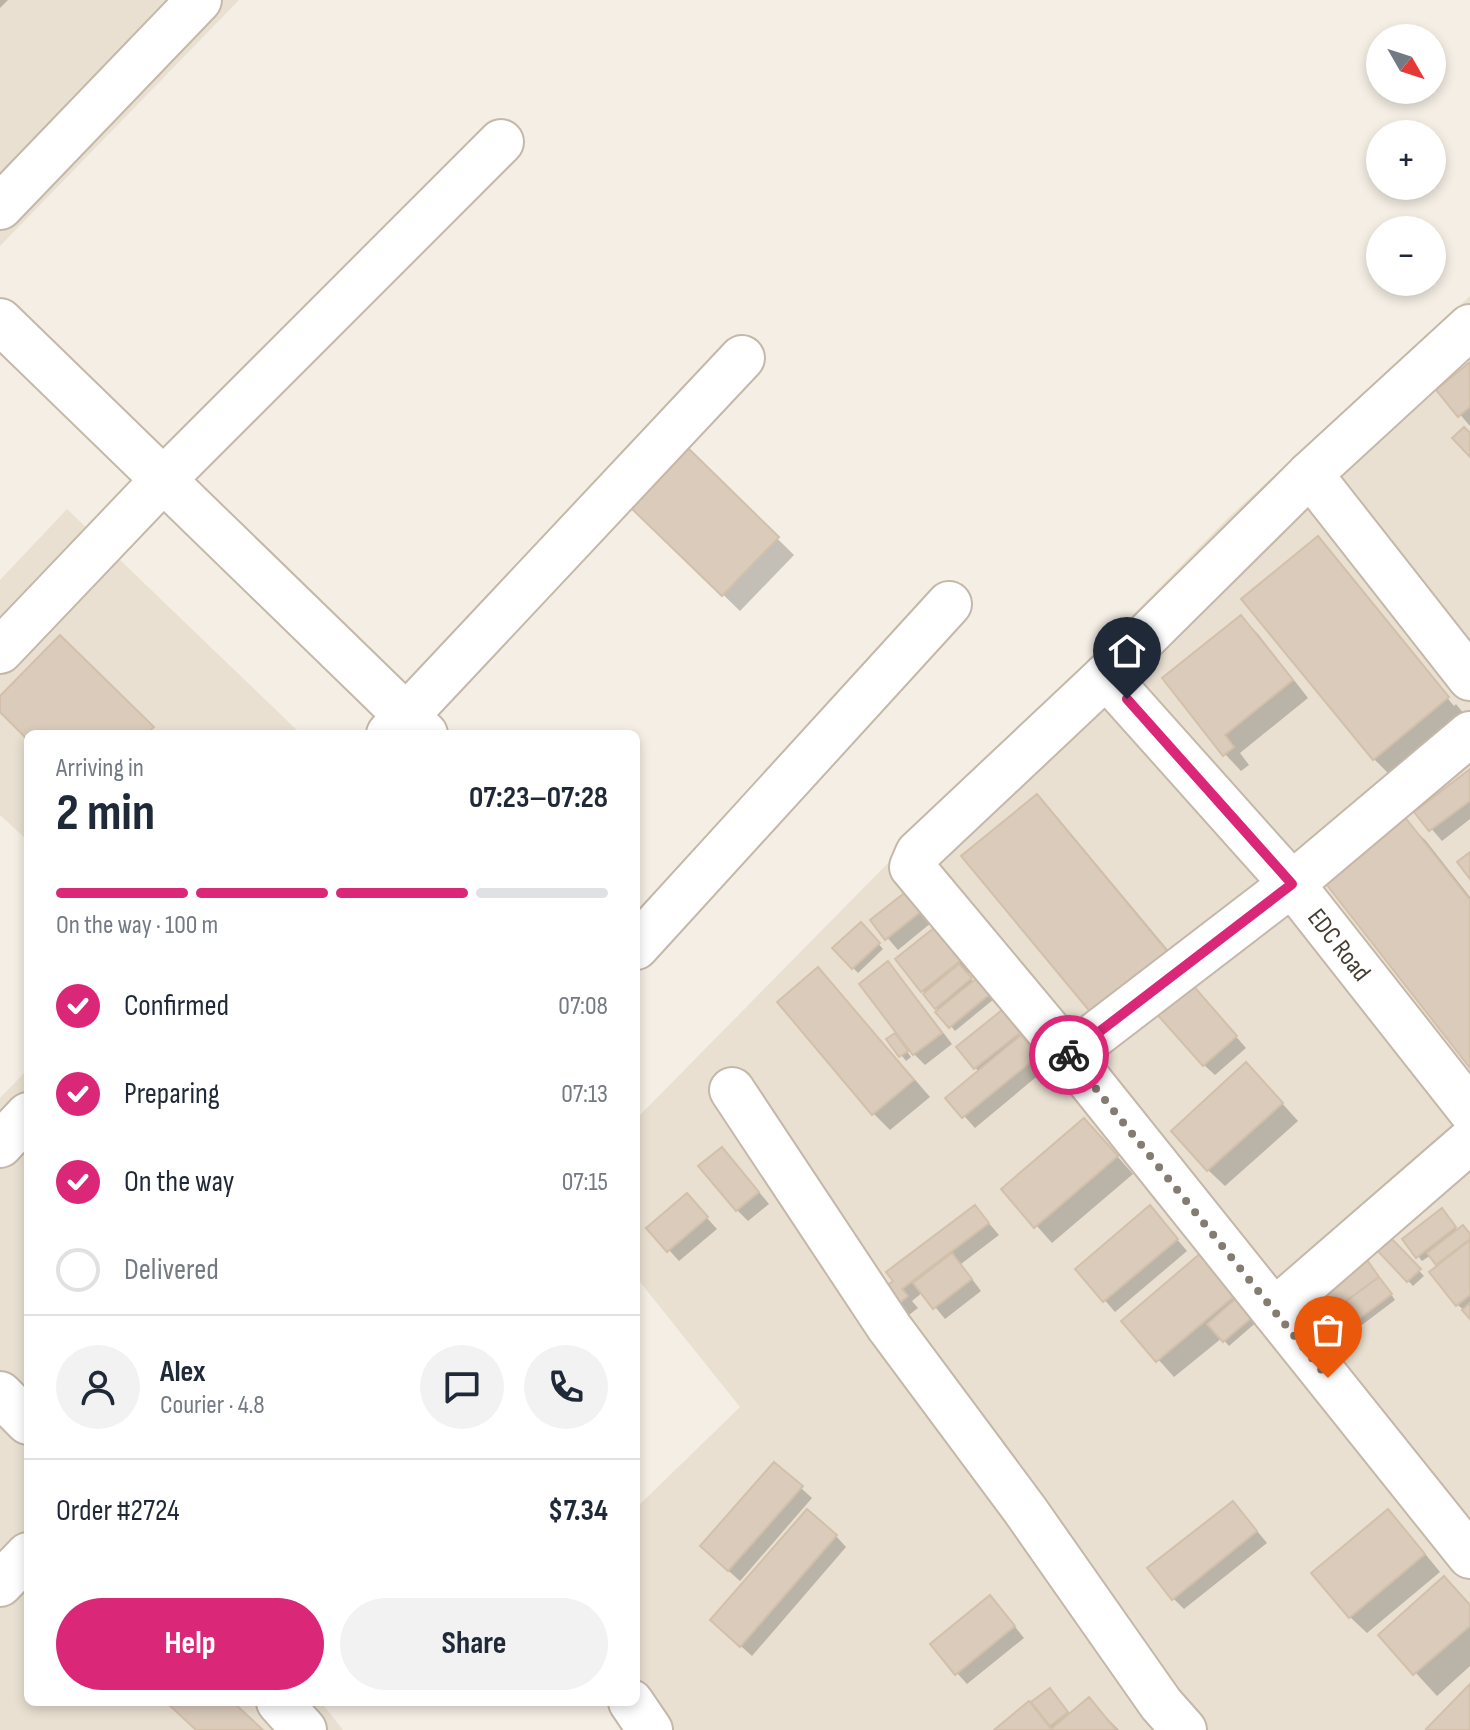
<!DOCTYPE html>
<html lang="en">
<head>
<meta charset="utf-8">
<style>
	:root { --surface:#fff; --page:#f2f2f3; --text:#1f2937; --muted:#747a83; --line:#e0e1e3; --accent:#db2777 }
	body { margin:0; font-family:"Sofia Sans Condensed",sans-serif; background:var(--page); color:var(--text); height:100vh; display:flex; flex-direction:column; font-size:30px; white-space:nowrap }
	* { box-sizing:border-box; margin:0 }
	p { font-size:26px; color:var(--muted) }
	.icon { flex:none; width:44px; height:44px; fill:none; stroke:currentColor; stroke-width:2; stroke-linecap:round; stroke-linejoin:round }
	.map { position:relative; flex:1; overflow:hidden }
	.sheet { position:absolute; left:24px; top:730px; width:616px; height:976px; display:flex; flex-direction:column; background:var(--surface); border-radius:12px; box-shadow:0 4px 12px #0003 }
	.sheet>* { flex:none }
	.needle { width:52px; rotate:129deg }
	.tools { position:absolute; left:1366px; top:24px; display:grid; gap:16px }
	.tools a { display:grid; place-items:center; width:80px; height:80px; border-radius:50%; background:var(--surface); box-shadow:0 4px 12px #0003; font-size:40px }
	.pin { position:absolute; display:grid; place-items:center; width:68px; height:68px; color:#fff; margin:-82px -34px; border-radius:50% 50% 50% 0; rotate:-45deg; box-shadow:0 0 8px #0007 }
	.pin .icon { rotate:45deg }
	.courier { position:absolute; display:grid; place-items:center; width:80px; height:80px; margin:-40px; border:6px solid #db2777; border-radius:50%; background:#fff; color:#222; box-shadow:0 2px 10px #0007 }
	.overview em { font-style:normal; font-weight:700 }
	.overview div { display:flex; flex-direction:column-reverse }
	.overview { display:flex; align-items:center; justify-content:space-between; height:136px; padding:0 32px }
	h1 { font-size:52px; font-weight:700; line-height:60px }
	.bar { display:grid; grid-template-columns:repeat(4,1fr); gap:12px 8px; align-content:center; height:96px; padding:0 32px }
	.bar i { height:10px; border-radius:6px; background:var(--line) }
	.bar .active { background:var(--accent) }
	.bar p { grid-column:span 4 }
	.line { display:flex; align-items:center; gap:20px; padding:0 32px; border-top:2px solid var(--line) }
	.line div { flex:1 }
	.round { display:grid; place-items:center; flex:none; width:84px; height:84px; border-radius:42px; background:var(--page) }
	ol { padding:0 32px; list-style:none }
	li { display:flex; align-items:center; gap:24px; height:88px }
	li p { margin-inline-start:auto }
	li .icon { padding:8px; border-radius:50%; background:var(--accent); color:#fff; stroke-width:4 }
	li:last-child { color:var(--muted) }
	li i { width:44px; height:44px; border:4px solid var(--line); border-radius:50% }
	.primary-button { display:flex; gap:16px; margin-top:auto; padding:16px 32px }
	.primary-button a { flex:1; height:92px; border-radius:48px; background:var(--accent); color:#fff; font-size:32px; font-weight:700; line-height:92px; text-align:center }
	.primary-button a+a { background:var(--page); color:var(--text) }
	.map>svg:first-child { display:block }
	.residential { fill:#e9e0d1 }
	.shadow { fill:#0003 }
	.building { fill:#dacbbb; stroke:#d3c0ab; stroke-width:2 }
	.lines { fill:none; stroke-linecap:round; stroke-linejoin:round }
	.minor-casing { stroke:#c4b8a9; stroke-width:48 }
	.minor { stroke:#fff; stroke-width:44 }
	.done { stroke:#847c71; stroke-width:8; stroke-dasharray:0 14.4 }
	.route { stroke:#db2777; stroke-width:10 }
	.labels { text-anchor:middle; stroke-width:6; stroke-linejoin:round; paint-order:stroke }
	.street-label { font-size:26px; fill:#473e33; stroke:#fff }
</style>
</head>
<body>
<div class="map">
<svg width="1470" height="1730" viewBox="0 0 1470 1730">
	<rect width="100%" height="100%" fill="#f4eee4"/>
	<path class="residential" d="M0,0H239L0,246Z
		M1470,296V1730H669L636,1691V1508L740,1407L636,1277V1119L1229,517Z
		M67,509L301,734H28V841L0,815V580Z
		M28,1069V1702H321L343,1730H0V1098Z"/>
	<path class="shadow" d="M0,0H8L0,8Z
		M1470,364V426L1439,390Z
		M688,451L794,555L740,611L633,507Z
		M1318,539L1338,560H1334L1454,706L1456,704L1469,720L1396,781L1374,759Z
		M1241,617L1258,634L1308,698L1240,753L1249,765L1241,771L1225,754L1165,679Z
		M1470,771V819L1442,841L1417,812Z
		M1037,796L1058,818L1188,974L1115,1034Z
		M1404,819L1426,841L1470,897V1065Z
		M922,900L937,918L898,950L873,921Z
		M861,924L883,949L858,973L835,948Z
		M950,937L975,969L967,975L974,983L978,979L994,999L955,1031L898,959Z
		M888,964L899,975L952,1044L925,1065L908,1048L906,1050L911,1057L906,1061L889,1039L901,1042L903,1040Z
		M818,969L834,986L930,1097L890,1130L874,1114L780,1002Z
		M1200,995L1246,1048L1215,1075L1204,1065Z
		M1002,1013L1013,1024L1047,1068L975,1128L948,1098L979,1072L958,1047Z
		M1263,1082L1298,1121L1225,1186L1208,1170Z
		M1100,1137L1133,1174L1052,1243L1004,1189Z
		M733,1160L769,1204L748,1221L737,1210Z
		M697,1207L717,1229L679,1261L669,1250Z
		M975,1207L999,1235L961,1264L981,1291L945,1319L923,1292L912,1301L918,1308L901,1321L879,1295Z
		M1446,1215L1458,1231L1470,1235V1316L1458,1305L1441,1266L1431,1255L1422,1261L1418,1256Z
		M1160,1219L1187,1251L1115,1312L1078,1269Z
		M1389,1239L1424,1276L1413,1286L1379,1249Z
		M1202,1255L1259,1320L1229,1346L1222,1338L1174,1377L1124,1321Z
		M1364,1260L1375,1271L1395,1300L1350,1334L1345,1329Z
		M1322,1306L1353,1350L1339,1360L1334,1356Z
		M801,1488L812,1498L740,1581L713,1557Z
		M1388,1512L1404,1528L1440,1572L1367,1633L1350,1617Z
		M1243,1514L1267,1543L1184,1609L1173,1598Z
		M836,1536L846,1547L752,1656L724,1631Z
		M1444,1579L1470,1605V1666L1437,1696L1381,1635Z
		M1001,1609L1024,1638L967,1684L957,1673Z
		M1055,1695L1070,1716L1089,1700L1119,1730H997L1029,1704L1043,1718Z"/>
	<path class="building" d="M1470,362V407L1458,417L1436,390Z
		M1464,427L1470,433V457L1452,438Z
		M688,448L779,537L722,596L630,507Z
		M1318,536L1449,697L1373,760L1241,599Z
		M1241,615L1293,680L1225,735L1234,747L1223,756L1162,678Z
		M60,635L154,727L147,734H28V740L0,712V696Z
		M1470,769V801L1429,831L1414,812Z
		M1037,794L1167,951L1092,1014L961,856Z
		M1404,816L1470,900V1068L1323,880Z
		M1470,852V879L1457,862Z
		M912,887L928,906L885,940L870,920Z
		M861,922L880,943L852,969L832,948Z
		M939,924L965,957L921,992L895,959Z
		M888,961L942,1033L913,1055L859,984Z
		M959,964L972,978L935,1009L923,994Z
		M818,967L914,1080L872,1115L777,1002Z
		M978,977L991,993L949,1028L935,1012Z
		M1190,982L1237,1036L1203,1066L1155,1012Z
		M1002,1010L1020,1033L974,1069L956,1047Z
		M895,1033L908,1051L899,1057L886,1039Z
		M1021,1035L1038,1056L962,1118L945,1098Z
		M1246,1062L1283,1103L1207,1171L1171,1131Z
		M1084,1118L1118,1156L1034,1228L1001,1189Z
		M722,1147L759,1192L736,1211L698,1166Z
		M687,1193L708,1217L667,1252L646,1228Z
		M975,1205L989,1223L902,1289L908,1296L889,1312L876,1294L893,1281L886,1272Z
		M1150,1205L1178,1239L1103,1302L1075,1269Z
		M1442,1208L1456,1227L1416,1258L1402,1239Z
		M1463,1225L1470,1234V1239L1436,1265L1427,1253Z
		M1389,1236L1421,1269L1407,1282L1376,1249Z
		M1470,1240V1295L1456,1306L1429,1272Z
		M1202,1252L1237,1294L1156,1362L1121,1321Z
		M952,1253L972,1279L933,1309L913,1283Z
		M1365,1257L1379,1277L1331,1312L1316,1293Z
		M1379,1277L1392,1294L1344,1330L1331,1312Z
		M1240,1295L1256,1314L1223,1342L1207,1324Z
		M1317,1299L1350,1344L1333,1357L1300,1312Z
		M1470,1303V1319L1462,1310Z
		M774,1462L803,1486L728,1571L700,1546Z
		M1233,1501L1257,1531L1172,1600L1147,1568Z
		M807,1509L837,1535L740,1647L710,1620Z
		M1388,1509L1425,1554L1349,1618L1311,1573Z
		M1444,1576L1470,1605V1626L1413,1675L1378,1635Z
		M990,1595L1015,1626L955,1675L930,1644Z
		M1470,1684V1730H1427L1426,1729Z
		M1050,1688L1068,1712L1050,1726L1031,1702Z
		M1089,1697L1116,1730H994L1029,1701L1051,1729Z
		M166,1702H233L263,1730H196Z"/>
	<g class="lines">
		<g class="minor-casing">
			<g id="minor">
				<path d="M0,207L199,0"/>
				<path d="M0,321L425,734"/>
				<path d="M1470,327L1310,474L1106,676L918,853L912,867L1069,1055L1470,1556"/>
				<path d="M1310,474L1470,678"/>
				<path d="M0,651L163,480L501,142"/>
				<path id="s1" d="M1106,676L1292,884L1470,1110"/>
				<path d="M389,734L742,358"/>
				<path d="M636,947L949,604"/>
				<path d="M1069,1055L1292,884L1470,734"/>
				<path d="M732,1090L889,1327L1025,1510L1161,1704L1184,1730"/>
				<path d="M0,1145L28,1115"/>
				<path d="M1274,1311L1470,1141"/>
				<path d="M0,1394L28,1422"/>
				<path d="M0,1584L28,1555"/>
				<path d="M279,1702L304,1730"/>
				<path d="M631,1702L650,1730"/>
			</g>
		</g>
		<use href="#minor" class="minor"/>
	</g>
	<g class="lines">
		<path class="done" d="M1069,1055L1328,1378"/>
		<path class="route" d="M1069,1055L1292,884L1127,699"/>
	</g>
	<g class="labels">
		<g class="street-label">
			<text dy="9" stroke="none"><textPath href="#s1" startOffset="356">EDC Road</textPath></text>
		</g>
	</g>
</svg>
<div class="tools">
<a><svg class="needle" viewBox="-14 -14 28 28"><path d="M0-13l5 13h-10z" fill="#e53935"/><path d="M0 13l5-13h-10z" fill="#747a83"/></svg></a>
<a>+</a>
<a>−</a>
</div>
<div class="pin" style="left:1328px;top:1378px;background:#ea580c"><svg class="icon" aria-label="bag" viewBox="0 0 24 24"><path d="M5 8h14l-1 12H6zM9 8a3 3 0 0 1 6 0"/></svg></div>
<div class="pin" style="left:1127px;top:699px;background:#1f2937"><svg class="icon" aria-label="home" viewBox="0 0 24 24"><path d="M3 11l9-7 9 7M6 9v11h12V9"/></svg></div>
<div class="courier" style="left:1069px;top:1055px"><svg class="icon" aria-label="bike" viewBox="0 0 24 24"><circle cx="6" cy="16" r="4"/><circle cx="18" cy="16" r="4"/><path d="M6 16l4-8h5l3 8M10 8l3 8H6M13 5h3"/></svg></div>
<section class="sheet">
<div class="overview"><div><h1>2 min</h1><p>Arriving in</p></div><em>07:23–07:28</em></div>
<div class="bar"><i class="active"></i><i class="active"></i><i class="active"></i><i></i><p>On the way · 100 m</p></div>
<ol>
<li><svg class="icon" aria-label="check" viewBox="0 0 24 24"><path d="M5 12l5 5 9-10"/></svg>Confirmed<p>07:08</p></li>
<li><svg class="icon" aria-label="check" viewBox="0 0 24 24"><path d="M5 12l5 5 9-10"/></svg>Preparing<p>07:13</p></li>
<li><svg class="icon" aria-label="check" viewBox="0 0 24 24"><path d="M5 12l5 5 9-10"/></svg>On the way<p>07:15</p></li>
<li><i></i>Delivered</li>
</ol>
<div class="line" style="height:144px"><a class="round"><svg class="icon" aria-label="person" viewBox="0 0 24 24"><circle cx="12" cy="8" r="4"/><path d="M4 21q1-7 8-7t8 7"/></svg></a><div><b>Alex</b><p>Courier · 4.8</p></div><a class="round"><svg class="icon" aria-label="chat" viewBox="0 0 24 24"><path d="M4 5h16v11H9l-5 4z"/></svg></a><a class="round"><svg class="icon" aria-label="phone" viewBox="0 0 24 24"><path d="M5 4h4l2 5-3 2q2 4 5 5l2-3 5 2v4C11 20 4 13 5 4z"/></svg></a></div>
<div class="line" style="height:104px"><div>Order #2724</div><b>$7.34</b></div>
<div class="primary-button"><a>Help</a><a>Share</a></div>
</section>
</div>
</body>
</html>
